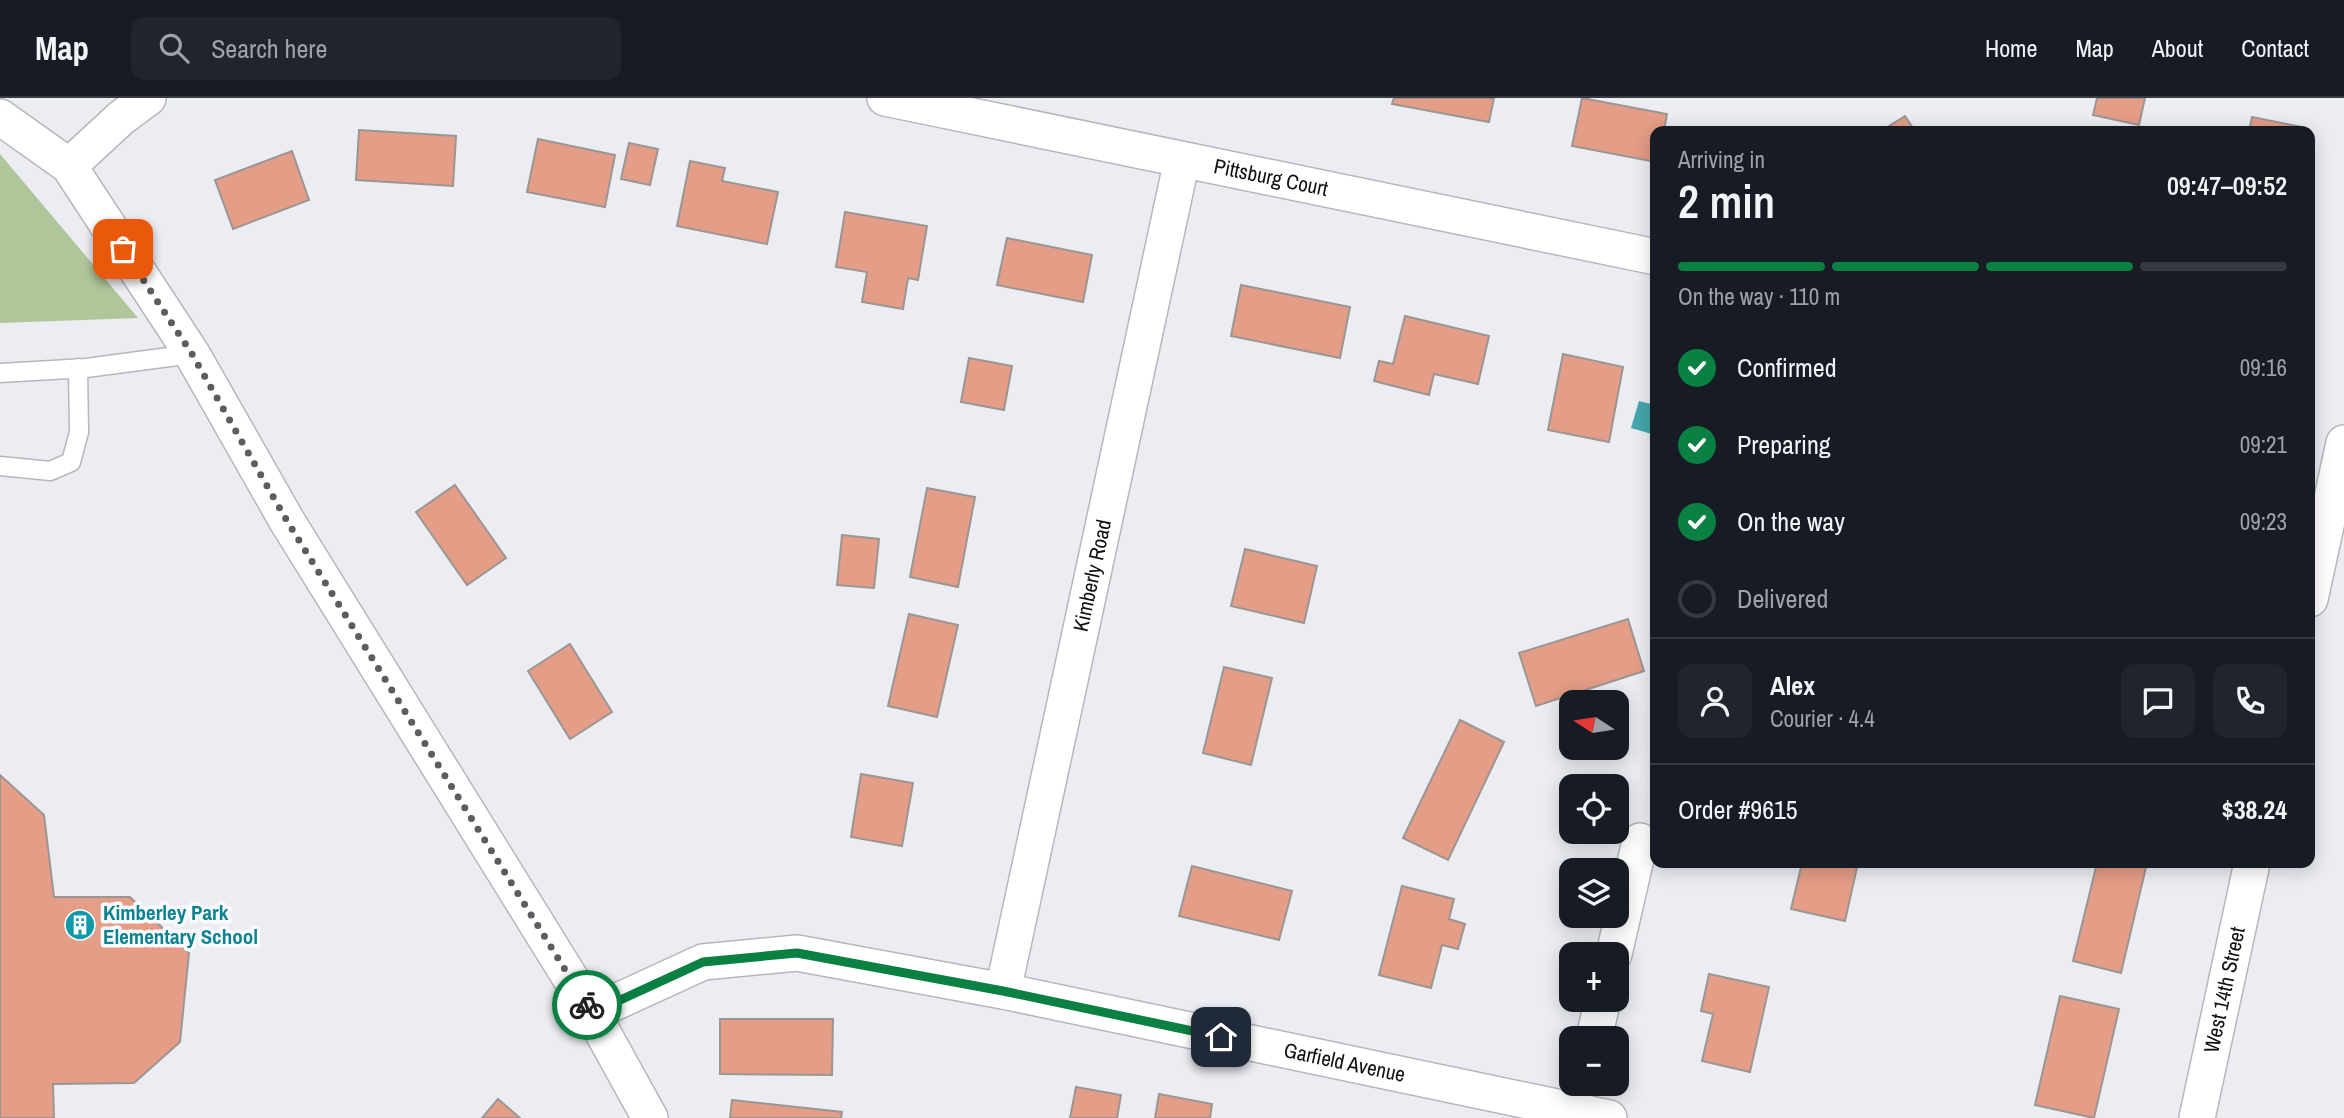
<!DOCTYPE html>
<html lang="en">
<head>
<meta charset="utf-8">
<style>
	:root { --surface:#171b24; --page:#20242c; --text:#f1f3f6; --muted:#9ea1a6; --line:#363941; --accent:#0b8043 }
	body { margin:0; font-family:"Archivo Narrow",sans-serif; background:var(--page); color:var(--text); height:100vh; display:flex; flex-direction:column; font-size:26px; white-space:nowrap }
	* { box-sizing:border-box; margin:0 }
	p { font-size:23px; color:var(--muted) }
	.icon { flex:none; width:38px; height:38px; fill:none; stroke:currentColor; stroke-width:2; stroke-linecap:round; stroke-linejoin:round }
	.map { position:relative; flex:1; overflow:hidden }
	.details { position:absolute; left:1650px; top:28px; width:665px; height:742px; display:flex; flex-direction:column; background:var(--surface); border-radius:14px; box-shadow:0 4px 18px #0003 }
	.details>* { flex:none }
	.needle { width:46px; rotate:282deg }
	.buttons { position:absolute; left:1559px; top:592px; display:grid; gap:14px }
	.buttons a { display:grid; place-items:center; width:70px; height:70px; border-radius:14px; background:var(--surface); box-shadow:0 4px 18px #0003; font-size:35px }
	.pin { position:absolute; display:grid; place-items:center; width:60px; height:60px; color:#fff; margin:-30px; border-radius:14px; box-shadow:0 4px 10px #0006 }
	.courier { position:absolute; display:grid; place-items:center; width:70px; height:70px; margin:-35px; border:5px solid #0b8043; border-radius:50%; background:#fff; color:#222; box-shadow:0 2px 9px #0007 }
	.headline em { font-style:normal; font-weight:600 }
	.headline div { display:flex; flex-direction:column-reverse }
	.headline { display:flex; align-items:center; justify-content:space-between; height:119px; padding:0 28px }
	h1 { font-size:46px; font-weight:600; line-height:52px }
	.bar { display:grid; grid-template-columns:repeat(4,1fr); gap:10px 7px; align-content:center; height:84px; padding:0 28px }
	.bar i { height:9px; border-radius:5px; background:var(--line) }
	.bar .current { background:var(--accent) }
	.bar p { grid-column:span 4 }
	.line { display:flex; align-items:center; gap:18px; padding:0 28px; border-top:2px solid var(--line) }
	.line div { flex:1 }
	.round { display:grid; place-items:center; flex:none; width:74px; height:74px; border-radius:14px; background:var(--page) }
	ol { padding:0 28px; list-style:none }
	li { display:flex; align-items:center; gap:21px; height:77px }
	li p { margin-inline-start:auto }
	li .icon { padding:7px; border-radius:50%; background:var(--accent); color:#fff; stroke-width:4 }
	li:last-child { color:var(--muted) }
	li i { width:38px; height:38px; border:4px solid var(--line); border-radius:50% }
	header { display:flex; align-items:center; gap:42px; box-sizing:border-box; height:98px; padding:0 35px; background:var(--surface); border-bottom:2px solid var(--line) }
	header strong { font-size:33px }
	nav { display:flex; gap:38px; margin-inline-start:auto; font-size:24px }
	.search { width:490px; height:63px; background:var(--page); display:flex; align-items:center; gap:18px; box-sizing:border-box; padding:0 24px; border-radius:14px; color:var(--muted); font-size:26px }
	.map>svg:first-child { display:block }
	.green { fill:#afc69b }
	.water { fill:#45a7ab }
	.building { fill:#e49d87; stroke:#9b9694; stroke-width:2 }
	.lines { fill:none; stroke-linecap:round; stroke-linejoin:round }
	.service-casing { stroke:#b5b7bc; stroke-width:21 }
	.minor-casing { stroke:#b5b7bc; stroke-width:38 }
	.service { stroke:#fff; stroke-width:18 }
	.minor { stroke:#fff; stroke-width:35 }
	.done { stroke:#5c5d61; stroke-width:7; stroke-dasharray:0 12.6 }
	.route { stroke:#0b8043; stroke-width:9 }
	.labels { text-anchor:middle; stroke-width:7; stroke-linejoin:round; paint-order:stroke }
	.street-label { font-size:21px; fill:#0f1012; stroke:#f9faff }
	.culture-label { font-size:21px; font-weight:bold; fill:#0d838f; stroke:#f9faff; text-anchor:start }
</style>
</head>
<body>
<header>
<strong>Map</strong>
<div class="search"><svg class="icon" aria-label="search" viewBox="0 0 24 24"><circle cx="10" cy="10" r="6"/><path d="M15 15l6 6"/></svg>Search here</div>
<nav><a>Home</a><a>Map</a><a>About</a><a>Contact</a></nav>
</header>
<div class="map">
<svg width="2344" height="1020" viewBox="0 0 2344 1020">
	<rect width="100%" height="100%" fill="#ecedf3"/>
	<path class="green" d="M0,56L138,220L0,225Z"/>
	<path class="water" d="M1639,303L1655,307V337L1631,330Z"/>
	<path class="building" d="M1394,0H1494L1489,24L1392,6Z
		M1582,0L1667,16L1664,33H1656V64L1572,48Z
		M2097,0H2145L2139,27L2093,17Z
		M1905,18L1915,33H1881Z
		M2252,19L2302,29V33H2249Z
		M359,32L456,38L453,88L356,82Z
		M538,41L615,57L605,109L527,94Z
		M629,45L658,51L650,87L621,81Z
		M292,53L309,102L233,131L215,82Z
		M690,63L725,70L722,83L778,94L767,146L677,128Z
		M845,114L927,128L918,182L908,180L903,211L862,204L867,174L836,169Z
		M1007,140L1092,157L1083,204L997,187Z
		M1241,187L1350,209L1340,260L1231,238Z
		M1405,218L1489,238L1478,286L1434,276L1429,297L1374,283L1379,263L1393,266Z
		M1563,256L1623,269L1609,344L1548,332Z
		M969,260L1012,268L1004,312L961,304Z
		M455,387L506,460L467,487L416,414Z
		M927,390L975,399L958,489L910,479Z
		M842,437L879,441L874,490L837,487Z
		M1245,451L1317,468L1304,525L1231,508Z
		M909,516L958,527L937,619L888,608Z
		M1628,521L1644,573L1536,608L1519,555Z
		M570,546L612,614L570,641L528,573Z
		M1224,569L1272,580L1251,667L1203,655Z
		M1460,622L1504,644L1448,762L1403,740Z
		M861,676L913,685L902,748L851,739Z
		M0,677L44,717L54,799H130L189,855L180,944L134,985L53,986L54,1020H0Z
		M1802,765H1858L1845,823L1791,811Z
		M2097,765H2147L2121,875L2073,863Z
		M1192,768L1292,793L1279,842L1179,818Z
		M1402,788L1454,801L1449,821L1465,826L1458,851L1442,847L1431,890L1379,877Z
		M1709,876L1769,889L1750,974L1702,963L1713,916L1701,913Z
		M2060,898L2119,911L2094,1020L2035,1007Z
		M720,921H833L832,977L720,976Z
		M1076,989L1121,997L1117,1020H1070Z
		M1159,996L1212,1006L1210,1020H1155Z
		M498,1001L520,1020H482Z
		M732,1002L842,1014L841,1020H730Z"/>
	<g class="lines">
		<g class="service-casing">
			<path id="service" d="M0,275L86,270L192,256
				M0,368L50,373L71,364L79,334L78,270"/>
		</g>
		<g class="minor-casing">
			<g id="minor">
				<path id="s1" d="M885,0L1656,159"/>
				<path d="M0,19L69,68L192,256L287,423L592,915L650,1020"/>
				<path d="M69,68L121,20L148,0"/>
				<path d="M2310,501L2344,345"/>
				<path d="M1614,856L1640,743"/>
				<path id="s2" d="M1003,893L1182,62"/>
				<path id="s3" d="M592,915L703,864L797,855L1003,893L1609,1020"/>
				<path d="M1594,940L1603,901"/>
				<path id="s4" d="M2197,1020L2252,765"/>
			</g>
		</g>
		<use href="#service" class="service"/>
		<use href="#minor" class="minor"/>
	</g>
	<g class="lines">
		<path class="done" d="M123,151L192,256L287,423L587,907"/>
		<path class="route" d="M587,907L592,915L703,864L797,855L1003,893L1221,939"/>
	</g>
	<defs>
		<g id="building-disc" transform="scale(1.575)"><circle r="9.5" fill="#0f9aa8" stroke="#f9faff"/><path d="M-4-6H4V6H1V3H-1V6H-4ZM-2.5-4.3h1.7v1.8h-1.7ZM.8-4.3h1.7v1.8H.8ZM-2.5-1h1.7V.8h-1.7ZM.8-1h1.7V.8H.8Z" fill="#fff"/></g>
	</defs>
	<g fill-rule="evenodd">
		<use href="#building-disc" x="80" y="827"/>
	</g>
	<g class="labels">
		<g class="street-label">
			<text dy="7" stroke="none"><textPath href="#s1" startOffset="394">Pittsburg Court</textPath></text>
			<text dy="7" stroke="none"><textPath href="#s2" startOffset="425">Kimberly Road</textPath></text>
			<text dy="7" stroke="none"><textPath href="#s4" startOffset="131">West 14th Street</textPath></text>
			<text dy="7" stroke="none"><textPath href="#s3" startOffset="775">Garfield Avenue</textPath></text>
		</g>
		<g class="culture-label">
			<text x="103" y="822">Kimberley Park<tspan x="103" dy="24">Elementary School</tspan></text>
		</g>
	</g>
</svg>
<div class="buttons">
<a><svg class="needle" viewBox="-14 -14 28 28"><path d="M0-13l5 13h-10z" fill="#e53935"/><path d="M0 13l5-13h-10z" fill="#9ea1a6"/></svg></a>
<a><svg class="icon" aria-label="locate" viewBox="0 0 24 24"><circle cx="12" cy="12" r="6"/><path d="M12 2v4M12 18v4M2 12h4M18 12h4"/></svg></a>
<a><svg class="icon" aria-label="layers" viewBox="0 0 24 24"><path d="M12 4l9 5-9 5-9-5zM3 14l9 5 9-5"/></svg></a>
<a>+</a>
<a>−</a>
</div>
<div class="pin" style="left:123px;top:151px;background:#ea580c"><svg class="icon" aria-label="bag" viewBox="0 0 24 24"><path d="M5 8h14l-1 12H6zM9 8a3 3 0 0 1 6 0"/></svg></div>
<div class="pin" style="left:1221px;top:939px;background:#1f2937"><svg class="icon" aria-label="home" viewBox="0 0 24 24"><path d="M3 11l9-7 9 7M6 9v11h12V9"/></svg></div>
<div class="courier" style="left:587px;top:907px"><svg class="icon" aria-label="bike" viewBox="0 0 24 24"><circle cx="6" cy="16" r="4"/><circle cx="18" cy="16" r="4"/><path d="M6 16l4-8h5l3 8M10 8l3 8H6M13 5h3"/></svg></div>
<section class="details">
<div class="headline"><div><h1>2 min</h1><p>Arriving in</p></div><em>09:47–09:52</em></div>
<div class="bar"><i class="current"></i><i class="current"></i><i class="current"></i><i></i><p>On the way · 110 m</p></div>
<ol>
<li><svg class="icon" aria-label="check" viewBox="0 0 24 24"><path d="M5 12l5 5 9-10"/></svg>Confirmed<p>09:16</p></li>
<li><svg class="icon" aria-label="check" viewBox="0 0 24 24"><path d="M5 12l5 5 9-10"/></svg>Preparing<p>09:21</p></li>
<li><svg class="icon" aria-label="check" viewBox="0 0 24 24"><path d="M5 12l5 5 9-10"/></svg>On the way<p>09:23</p></li>
<li><i></i>Delivered</li>
</ol>
<div class="line" style="height:126px"><a class="round"><svg class="icon" aria-label="person" viewBox="0 0 24 24"><circle cx="12" cy="8" r="4"/><path d="M4 21q1-7 8-7t8 7"/></svg></a><div><b>Alex</b><p>Courier · 4.4</p></div><a class="round"><svg class="icon" aria-label="chat" viewBox="0 0 24 24"><path d="M4 5h16v11H9l-5 4z"/></svg></a><a class="round"><svg class="icon" aria-label="phone" viewBox="0 0 24 24"><path d="M5 4h4l2 5-3 2q2 4 5 5l2-3 5 2v4C11 20 4 13 5 4z"/></svg></a></div>
<div class="line" style="height:91px"><div>Order #9615</div><b>$38.24</b></div>
</section>
</div>
</body>
</html>
